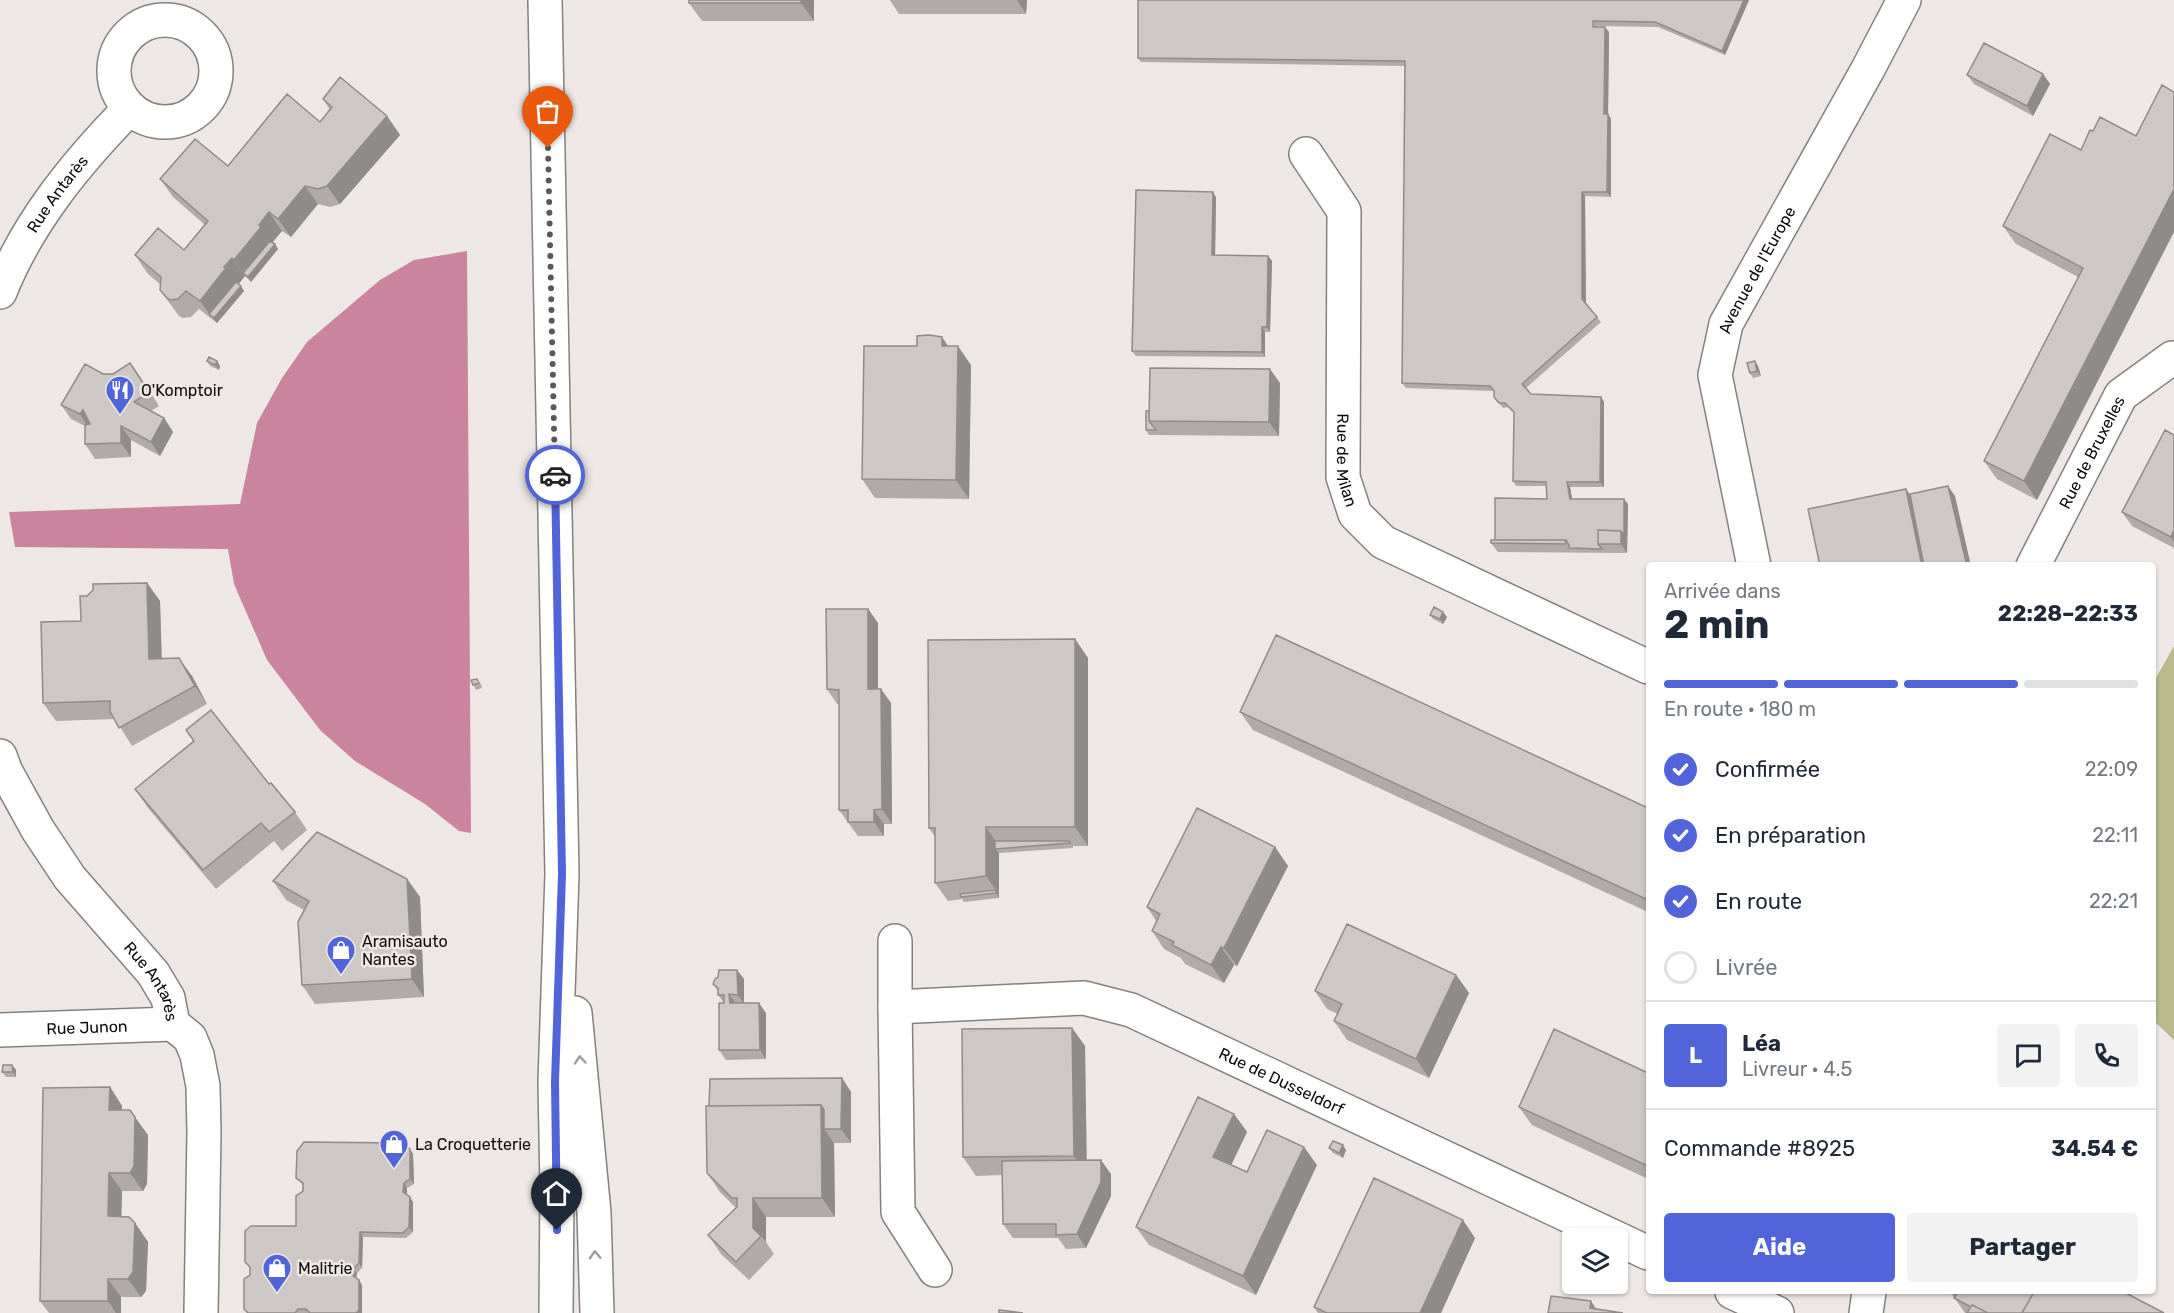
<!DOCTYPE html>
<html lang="fr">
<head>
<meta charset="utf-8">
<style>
	:root { --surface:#fff; --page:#f2f2f3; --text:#1f2937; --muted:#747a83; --line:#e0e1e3; --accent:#5164da }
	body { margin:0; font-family:Rubik,sans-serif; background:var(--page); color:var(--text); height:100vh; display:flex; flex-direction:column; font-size:22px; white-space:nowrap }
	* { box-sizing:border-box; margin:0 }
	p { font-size:20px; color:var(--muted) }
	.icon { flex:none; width:33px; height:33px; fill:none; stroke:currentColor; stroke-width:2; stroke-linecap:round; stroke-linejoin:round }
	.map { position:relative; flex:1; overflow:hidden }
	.side { position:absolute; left:1646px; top:562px; width:510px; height:732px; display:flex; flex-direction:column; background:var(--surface); border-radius:6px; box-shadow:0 2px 4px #0004 }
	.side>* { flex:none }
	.tools { position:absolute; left:1562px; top:1228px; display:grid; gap:12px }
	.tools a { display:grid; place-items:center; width:66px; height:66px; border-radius:6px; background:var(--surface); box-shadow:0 2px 4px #0004; font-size:30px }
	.pin { position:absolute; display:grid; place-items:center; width:51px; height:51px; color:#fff; margin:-62px -26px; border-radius:50% 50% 50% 0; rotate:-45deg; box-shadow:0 0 6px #0007 }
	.pin .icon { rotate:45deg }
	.courier { position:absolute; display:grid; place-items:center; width:60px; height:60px; margin:-30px; border:4px solid #5164da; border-radius:50%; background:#fff; color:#222; box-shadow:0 2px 8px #0007 }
	.head em { font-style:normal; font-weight:700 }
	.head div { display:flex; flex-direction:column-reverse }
	.head { display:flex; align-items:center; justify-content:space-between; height:102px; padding:0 18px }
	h1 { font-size:39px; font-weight:700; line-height:45px }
	.bar { display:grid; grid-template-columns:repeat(4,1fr); gap:9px 6px; align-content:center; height:72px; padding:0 18px }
	.bar i { height:8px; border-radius:4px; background:var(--line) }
	.bar .current { background:var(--accent) }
	.bar p { grid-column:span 4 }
	.line { display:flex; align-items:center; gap:15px; padding:0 18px; border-top:2px solid var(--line) }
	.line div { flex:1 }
	.round { display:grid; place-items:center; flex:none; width:63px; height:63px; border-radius:6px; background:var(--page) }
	ol { padding:0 18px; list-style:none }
	li { display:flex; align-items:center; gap:18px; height:66px }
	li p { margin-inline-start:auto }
	li .icon { padding:6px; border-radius:50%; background:var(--accent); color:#fff; stroke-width:4 }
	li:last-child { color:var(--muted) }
	li i { width:33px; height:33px; border:3px solid var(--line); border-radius:50% }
	.action { display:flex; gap:12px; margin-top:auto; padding:12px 18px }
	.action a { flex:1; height:69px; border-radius:6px; background:var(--accent); color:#fff; font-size:24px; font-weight:700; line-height:69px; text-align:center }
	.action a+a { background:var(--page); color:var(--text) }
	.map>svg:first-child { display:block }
	.green { fill:#b9b98e }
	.water { fill:#ca849e }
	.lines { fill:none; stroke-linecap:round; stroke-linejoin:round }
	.minor-casing { stroke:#85817e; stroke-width:36 }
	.major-casing { stroke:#85817e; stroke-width:36 }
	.minor { stroke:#fff; stroke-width:33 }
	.major { stroke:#fff; stroke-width:33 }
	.wall { fill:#b0abaa }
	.shaded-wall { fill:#908b8b }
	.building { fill:#cdc7c6; stroke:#908b8b; stroke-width:1.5 }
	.oneway { stroke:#9e9d9d }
	.done { stroke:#5b5857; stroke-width:6; stroke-dasharray:0 10.8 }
	.route { stroke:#5164da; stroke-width:8 }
	.labels { text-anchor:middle; stroke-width:5; stroke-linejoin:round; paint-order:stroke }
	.street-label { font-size:16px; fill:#0d0b0a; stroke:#ede8e5 }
	.poi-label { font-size:16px; fill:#0d0b0a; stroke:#ede8e5; text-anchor:start }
</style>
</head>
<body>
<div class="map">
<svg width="2174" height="1313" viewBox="0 0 2174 1313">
	<rect width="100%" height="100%" fill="#ede8e5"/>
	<path class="green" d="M2174,646V1040L2153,1020L2152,685Z"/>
	<path class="water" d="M467,251L471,833L459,831L425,804L355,761L320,730L267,660L234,584L228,549L15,547L9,512L240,504L257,423L282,378L307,342L380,280L414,260Z"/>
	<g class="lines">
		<g class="minor-casing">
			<g id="minor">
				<circle cx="165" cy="71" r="51"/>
				<path id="s1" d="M1306,154L1344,211L1343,477L1355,514L1383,542L1648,667"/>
				<path id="s2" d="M0,292C28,221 78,161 130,108"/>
				<path id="s3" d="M1754,566L1715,375L1726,324L1868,69L1904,0"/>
				<path id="s4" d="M2033,566L2121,395L2172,358"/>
				<path id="s5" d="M0,756L6,772L38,830L70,878L153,973L168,998L173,1024L190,1038L197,1055L203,1086L204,1133L201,1313"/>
				<path d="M895,1007V941"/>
				<path id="s6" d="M0,1030L173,1024"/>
				<path id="s7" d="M935,1270L898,1212L895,1007L1084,998L1131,1010L1648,1253"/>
				<path d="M1732,1292L1777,1313"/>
				<path d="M1866,1313L1869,1292"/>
			</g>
		</g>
		<g class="major-casing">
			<path id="major" d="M545,0L562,874L555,1082L557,1188L556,1313
				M575,1013L594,1213L597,1313"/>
		</g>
		<use href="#minor" class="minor"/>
		<use href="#major" class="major"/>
	</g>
	<path class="wall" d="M814,0V21H702L689,3Z
		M890,0H1027L1026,14H899Z
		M1138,0H1749L1725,55L1658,27L1597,26V27L1609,32L1608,114L1611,119V197L1585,196L1586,303L1601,322L1526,388L1531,394L1601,397L1604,402V487H1570L1572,499L1628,504L1627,553L1498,552L1491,543L1547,499L1546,486H1516L1513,481L1514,413L1508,407L1503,408L1494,397V392L1493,391L1406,388L1402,383L1405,66L1141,62L1138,58Z
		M2043,74L2050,84L2033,116L1974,84L1967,75Z
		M323,99L387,116L400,135L340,204L330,207L318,204L291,237L282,231L272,242L278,249L251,282L245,276L238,284L244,291L217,323L199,309L191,317L183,318L179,316L160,290V284L148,274L135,255L184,250L205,225L173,197L160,179L228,166L320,122L330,110Z
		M2136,136L2037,500L1997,479L1984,461L2078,277L2016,244L2003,226L2081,150Z
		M1216,197L1215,255L1268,256L1272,261L1270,332H1265V357L1136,356L1132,351Z
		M948,346L971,365L969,499L875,498L862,479Z
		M207,361H217L220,366L219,370L210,366Z
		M1755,361L1758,366L1761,376L1753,378L1750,373Z
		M130,363L159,406L151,411L164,418L173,432L160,456L131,440V457L95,459L85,444V426L71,419L61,405L103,374H113Z
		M1280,383L1279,436L1149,435L1146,430L1149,411Z
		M2174,435V548L2132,526L2122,512Z
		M147,583L160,601L162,658L192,676L207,704L132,746L115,719L56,721L43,703L81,621L87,596Z
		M868,609L878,623V689L891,703L892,824H884V836H858L839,810V704H837L827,689Z
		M1430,615L1447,617L1443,624L1433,619Z
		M1075,639L1088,658V846H1073V848L999,853V898L964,902L962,899L948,901L935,883V837L929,828Z
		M471,680L481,684L482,688L476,690Z
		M1240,712L1648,808V912L1253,730Z
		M186,730L269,784L295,812L307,830L282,851L274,841L216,889L148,808L135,789L193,741Z
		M1275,847L1288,866L1237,966L1234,965L1224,983L1185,964L1181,958L1164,949L1152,931L1156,921L1147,907Z
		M407,879L420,897L424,997L315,1004L302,985L304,910L286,900L273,881Z
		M737,970L744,979V1003L766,1013V1059L726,1060L719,1050L724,1003L718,995V991L713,984Z
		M1456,975L1469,993L1429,1078L1347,1040L1334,1021L1338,1014L1327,1009L1315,991Z
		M1072,1028L1085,1046L1086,1160L1111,1174V1196L1086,1248L1066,1249L1058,1238H1013L1003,1224L1002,1175L976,1176L963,1157Z
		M12,1065L16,1070V1077H6L2,1072Z
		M1648,1073V1179L1532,1125L1519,1107Z
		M842,1078L851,1092V1143H834L835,1217H766V1242L774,1254L749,1280L721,1254L708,1235L736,1208L720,1192L707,1173L709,1106Z
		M110,1087L122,1106V1110L148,1135L147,1184L143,1191H122L121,1217L135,1223L148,1242L146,1291L141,1297H121V1313H49L40,1301Z
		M1234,1114L1247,1132L1231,1165L1247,1172L1317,1165L1256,1295L1149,1245L1136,1227Z
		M1329,1148L1346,1150L1343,1158L1333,1153Z
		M410,1149L413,1154L414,1184L407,1188V1195L413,1202V1232L406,1238L363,1237L362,1268L357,1273L356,1278L359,1280L362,1285V1313H247L244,1309L250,1275V1269L245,1262L296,1226L303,1185L296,1178Z
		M1475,1238L1441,1313H1318L1314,1307Z
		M1950,1292H2124L2164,1313H1965Z"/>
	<path class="shaded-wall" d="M801,0H814V21L801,3Z
		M1017,0H1027L1026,14Z
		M1744,0H1749L1725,55L1722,51Z
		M1605,27L1609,32L1608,119L1604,114Z
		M2043,74L2050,84L2033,116L2027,106Z
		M1608,114L1611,119V197L1607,192Z
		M387,116L400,135L340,204L327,186Z
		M305,186L318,204L291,237L278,219Z
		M2174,189V232L2037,500L2024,481Z
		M1213,192L1216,197L1215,260L1212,255Z
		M1582,192L1585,196L1586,304L1582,299Z
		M269,212L282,231L272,243L275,244L278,249L251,282L248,277L243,273L234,260L259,225Z
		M1268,256L1272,261L1270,332L1267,327Z
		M232,258L245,276L238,285L241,286L244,291L217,323L209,314L213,319L200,301Z
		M1262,327L1265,332V357L1262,352Z
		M942,337L954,355L942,346Z
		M958,346L971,365L969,499L956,480Z
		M217,361L220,366L219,370L215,365Z
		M1755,361L1758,366L1761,376L1757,371Z
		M130,363L140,377L159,406L149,392Z
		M1270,369L1280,383L1279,436L1269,422Z
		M1601,397L1604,402V487L1600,482Z
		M83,410L93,424L89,429L80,414Z
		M164,418L173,432L160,456L151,442Z
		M121,426L131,440V457L121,443Z
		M1567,482L1570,487L1573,504L1570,499Z
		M1948,486L1955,496L1971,566H1967Z
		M1906,489L1916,503L1929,566H1922Z
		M1624,499L1628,504L1627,553L1621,544V531Z
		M2174,530V542L2171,537Z
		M147,583L160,601L162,677L149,659Z
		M868,609L878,623V703L868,689Z
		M1443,612L1447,617L1443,624L1440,619Z
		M1075,639L1088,658V846L1075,827Z
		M179,658L192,676L207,704L195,686Z
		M881,689L891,703L892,824L882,809Z
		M874,810L884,824V836L874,822Z
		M986,827L999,846L995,849L999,853V898L996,893V890L986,876Z
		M1275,847L1288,866L1237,966L1224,948Z
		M407,879L420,897L424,997L412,979Z
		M1221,947L1234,965L1224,983L1211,965Z
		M737,970L744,979V1004L738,995Z
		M1456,975L1469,993L1429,1078L1416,1059Z
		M729,994L736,1004L730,1003Z
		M759,1003L766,1013V1059L760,1050Z
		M1072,1028L1085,1046L1087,1174L1074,1156Z
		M12,1065L16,1070V1077L13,1072Z
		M842,1078L851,1092V1143L841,1129Z
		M110,1087L122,1106V1128L109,1110Z
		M821,1105L834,1124L824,1129L834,1143L835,1217L822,1198Z
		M1234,1114L1247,1132L1226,1176L1213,1157Z
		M135,1117L148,1135L147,1184L143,1191L130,1173Z
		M1343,1145L1346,1150L1343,1158L1339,1153Z
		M1304,1147L1317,1165L1256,1295L1243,1276Z
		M410,1149L413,1154L414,1184L410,1179Z
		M1101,1160L1111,1174V1196L1086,1248L1077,1234Z
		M109,1173L122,1191L121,1234L108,1216Z
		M404,1183L407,1188V1197L403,1192Z
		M410,1197L413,1202V1232L409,1227Z
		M753,1198L766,1217V1242L761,1236L753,1228Z
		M1463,1220L1475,1238L1441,1313H1420Z
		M135,1223L148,1242L146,1291L141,1297L128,1279Z
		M360,1232L363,1237L362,1268L359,1263Z
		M353,1269L357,1273L356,1280L352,1275Z
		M108,1279L121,1297V1313H116L108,1301Z
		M359,1280L362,1285V1313H356Z
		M1591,1301L1599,1313L1590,1308Z"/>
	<path class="building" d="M689,0H801V3H689Z
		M1138,0H1744L1722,51L1655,22L1593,21V27H1605L1604,114H1608L1607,192H1582V299L1597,317L1522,384L1531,394L1601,397L1600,482H1567L1570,499H1624V535L1621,531L1598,530V544L1602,549L1569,548V545L1566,540H1495V498L1547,499L1546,482L1513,481L1514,412L1505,403H1499L1494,397V391L1490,386L1402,383L1405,61L1138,58Z
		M1984,43L2043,74L2027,106L1967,75Z
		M340,77L387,116L327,186L318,189L305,186L278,219L269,212L259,225L261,227L234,260L232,258L224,267L226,268L200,301L186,291L178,299L170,300L166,297L160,290L161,277L135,255L158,228L184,250L208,221L160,179L195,139L228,166L287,94L320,122L332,107L323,99Z
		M2162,85L2174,92V189L2024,481L1984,461L2083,268L2003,226L2050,134L2081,150L2090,130L2093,131L2100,117L2136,136Z
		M1136,190L1213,192L1212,255L1268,256L1267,327H1262V352L1132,351Z
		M270,241L275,244L248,277L243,273Z
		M236,282L241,286L214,318L209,314Z
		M929,335L942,337V346H958L956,480L862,479L864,346H917V336Z
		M209,357L217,361L215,365L207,361Z
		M1755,361L1757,371L1750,373L1747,363Z
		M130,363L149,392L134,402L164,418L151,442L121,426V443L85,444V425L90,424L83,410L80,414L61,405L85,364L103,374H113Z
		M1150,368L1270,369L1269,422L1149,421Z
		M1146,411H1149V421L1156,430H1146Z
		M2165,430L2174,435V530L2171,537L2122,512Z
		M1948,486L1967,566H1924L1910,494Z
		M1906,489L1922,566H1820L1808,509Z
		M1598,530L1621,531V544H1598Z
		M1491,540H1566L1565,544L1491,543Z
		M147,583L149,659L179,658L195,686L119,728L110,711V701L43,703L41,622L81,621L80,596H87L93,590V584Z
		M1434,607L1443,612L1440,619L1430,615Z
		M826,609H868V689H881L882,809L874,810V822H848V810H839V690L827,689Z
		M1276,635L1648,808V900L1240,712Z
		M1075,639V827H986V876L935,883V828H929L928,640Z
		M477,679L479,683L473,685L471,680Z
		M211,710L269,784L271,783L295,812L269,832L261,823L203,870L135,789L194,741L186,730Z
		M1197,808L1275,847L1224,948L1221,947L1211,965L1172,945L1174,942L1152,931L1160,914L1147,907Z
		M317,832L407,879L412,979L302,985L298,922L309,901L273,881Z
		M995,841H1069L1070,843L995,849Z
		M996,890V893L961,897L960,894Z
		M1347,924L1456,975L1416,1059L1334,1021L1342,1004L1315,991Z
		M719,970H737L738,995L729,994L730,1003H759L760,1050H719V1003H724V995H718V988L713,984L715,979L718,977Z
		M1072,1028L1074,1156L963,1157L962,1029Z
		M1554,1029L1648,1073V1166L1519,1107Z
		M3,1065H12L13,1072H2Z
		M842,1078L841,1129H824V1110L821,1105L709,1106L710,1079Z
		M110,1087L109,1110H130L135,1117L134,1166L130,1173H109L108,1216L129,1217L135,1223L133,1272L128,1279H108V1301H40L43,1088Z
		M1198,1097L1234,1114L1213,1157L1247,1172L1267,1130L1304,1147L1243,1276L1136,1227Z
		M821,1105L822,1198H753V1228L761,1236L736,1262L708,1235L737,1207V1198H732L707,1173L706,1106Z
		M1333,1141L1343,1145L1339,1153L1329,1148Z
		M304,1142L403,1143L410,1149V1179L404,1183L403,1192L410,1197L409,1227L403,1233L360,1232L359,1263L353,1269L352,1275L359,1280V1310L356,1313H310L306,1309H298L295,1313H248L244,1309V1279L250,1275V1267L245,1262V1231L251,1226H296V1196L303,1191V1183L296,1178L297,1151Z
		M1101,1160V1182L1077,1234L1056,1235V1224H1003L1002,1161Z
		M1374,1178L1463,1220L1420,1313H1327L1314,1307Z
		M1958,1292H2034L2022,1313H1988L1972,1305L1971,1307L1954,1298Z
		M2034,1292H2124L2164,1313H2022Z
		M1551,1296L1591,1301L1590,1308L1623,1313H1548Z
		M1972,1305L1988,1313H1967Z
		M999,1310L1023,1313H999Z"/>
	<defs><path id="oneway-chevron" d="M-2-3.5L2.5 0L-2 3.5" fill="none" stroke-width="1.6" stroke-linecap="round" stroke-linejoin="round" transform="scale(1.5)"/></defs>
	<g class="oneway">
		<use href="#oneway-chevron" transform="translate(580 1060) rotate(-95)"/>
		<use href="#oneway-chevron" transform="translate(595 1255) rotate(-92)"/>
	</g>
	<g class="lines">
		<path class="done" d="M548,148L555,475"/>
		<path class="route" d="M555,475L562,874L555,1082L557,1230"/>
	</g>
	<defs>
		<g id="restaurant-pin" transform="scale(1.5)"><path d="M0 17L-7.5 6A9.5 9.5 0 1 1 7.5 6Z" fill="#5164da" stroke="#ede8e5"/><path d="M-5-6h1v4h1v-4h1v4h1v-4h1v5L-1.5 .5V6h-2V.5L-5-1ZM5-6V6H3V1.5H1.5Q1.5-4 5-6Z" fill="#fff"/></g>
		<g id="shop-pin" transform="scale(1.5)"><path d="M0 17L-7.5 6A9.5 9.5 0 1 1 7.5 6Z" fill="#5164da" stroke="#ede8e5"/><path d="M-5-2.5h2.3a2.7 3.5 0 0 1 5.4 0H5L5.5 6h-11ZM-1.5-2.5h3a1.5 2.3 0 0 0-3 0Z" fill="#fff"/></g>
	</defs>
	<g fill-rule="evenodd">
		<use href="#restaurant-pin" x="120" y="390"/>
		<use href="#shop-pin" x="341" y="950"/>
		<use href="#shop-pin" x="394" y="1144"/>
		<use href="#shop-pin" x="277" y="1268"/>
	</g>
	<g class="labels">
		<g class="street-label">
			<text dy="6" stroke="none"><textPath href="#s2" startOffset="114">Rue Antarès</textPath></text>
			<text dy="6" stroke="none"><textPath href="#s3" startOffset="309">Avenue de l'Europe</textPath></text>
			<text dy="6" stroke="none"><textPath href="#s4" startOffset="128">Rue de Bruxelles</textPath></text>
			<text dy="6" stroke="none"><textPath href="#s1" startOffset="318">Rue de Milan</textPath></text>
			<text dy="6" stroke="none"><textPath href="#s5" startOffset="274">Rue Antarès</textPath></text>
			<text dy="6" stroke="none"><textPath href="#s6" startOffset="87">Rue Junon</textPath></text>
			<text dy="6" stroke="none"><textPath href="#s7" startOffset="678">Rue de Dusseldorf</textPath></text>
		</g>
		<g class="poi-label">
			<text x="141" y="396">O'Komptoir</text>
			<text x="362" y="947">Aramisauto<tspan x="362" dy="18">Nantes</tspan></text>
			<text x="415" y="1150">La Croquetterie</text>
			<text x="298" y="1274">Malitrie</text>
		</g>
	</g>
</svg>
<div class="tools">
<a><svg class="icon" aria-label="layers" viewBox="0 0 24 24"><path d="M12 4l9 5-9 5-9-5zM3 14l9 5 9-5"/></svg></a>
</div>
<div class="pin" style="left:548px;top:148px;background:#ea580c"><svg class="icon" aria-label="bag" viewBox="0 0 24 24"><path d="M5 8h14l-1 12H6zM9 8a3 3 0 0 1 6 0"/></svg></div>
<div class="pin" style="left:557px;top:1230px;background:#1f2937"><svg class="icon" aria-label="home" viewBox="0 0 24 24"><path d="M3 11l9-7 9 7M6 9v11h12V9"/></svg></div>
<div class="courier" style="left:555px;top:475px"><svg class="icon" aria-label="car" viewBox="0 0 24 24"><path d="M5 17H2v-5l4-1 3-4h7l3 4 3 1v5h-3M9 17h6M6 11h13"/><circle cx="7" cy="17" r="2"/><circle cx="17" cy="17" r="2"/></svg></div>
<section class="side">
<div class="head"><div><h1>2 min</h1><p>Arrivée dans</p></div><em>22:28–22:33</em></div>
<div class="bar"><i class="current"></i><i class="current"></i><i class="current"></i><i></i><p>En route · 180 m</p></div>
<ol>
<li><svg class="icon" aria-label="check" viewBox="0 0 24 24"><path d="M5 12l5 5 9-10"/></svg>Confirmée<p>22:09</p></li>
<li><svg class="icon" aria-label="check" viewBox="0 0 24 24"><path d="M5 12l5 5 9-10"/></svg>En préparation<p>22:11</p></li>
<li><svg class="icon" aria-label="check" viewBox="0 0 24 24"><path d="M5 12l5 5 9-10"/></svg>En route<p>22:21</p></li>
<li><i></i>Livrée</li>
</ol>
<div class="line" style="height:108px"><b class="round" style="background:var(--accent);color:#fff">L</b><div><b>Léa</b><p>Livreur · 4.5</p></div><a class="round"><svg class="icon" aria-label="chat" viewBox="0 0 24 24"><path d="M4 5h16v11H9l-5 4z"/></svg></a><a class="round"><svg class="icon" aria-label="phone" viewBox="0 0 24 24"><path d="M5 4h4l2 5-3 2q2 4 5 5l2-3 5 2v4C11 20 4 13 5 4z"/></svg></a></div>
<div class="line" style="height:78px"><div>Commande #8925</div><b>34.54 €</b></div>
<div class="action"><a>Aide</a><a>Partager</a></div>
</section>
</div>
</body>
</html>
